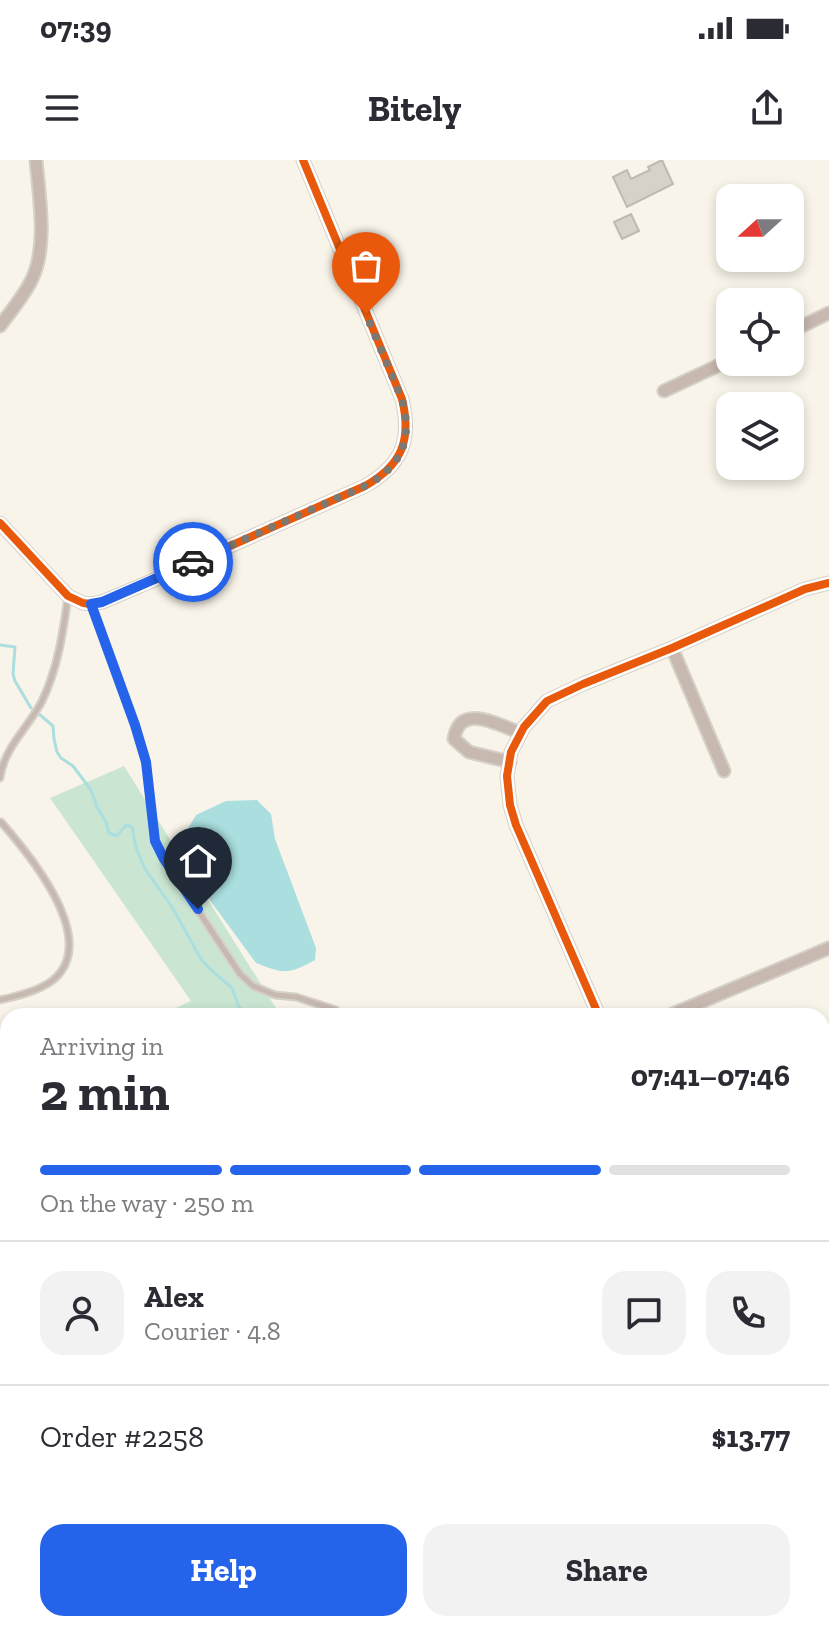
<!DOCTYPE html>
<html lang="en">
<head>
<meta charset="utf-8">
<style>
	:root { --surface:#fff; --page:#f2f2f3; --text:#2b2b33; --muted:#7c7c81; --line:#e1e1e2; --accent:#2563eb }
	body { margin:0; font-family:"Zilla Slab",serif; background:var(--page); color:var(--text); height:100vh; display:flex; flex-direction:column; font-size:30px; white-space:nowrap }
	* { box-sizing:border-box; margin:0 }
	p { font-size:26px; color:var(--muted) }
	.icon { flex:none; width:44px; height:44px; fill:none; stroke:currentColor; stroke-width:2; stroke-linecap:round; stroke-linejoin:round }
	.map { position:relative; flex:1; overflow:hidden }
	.side { position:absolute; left:0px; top:848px; width:830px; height:624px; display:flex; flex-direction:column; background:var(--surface); border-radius:24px 24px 0 0; box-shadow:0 4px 12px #0003 }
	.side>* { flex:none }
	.needle { width:52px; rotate:249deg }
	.buttons { position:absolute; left:716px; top:24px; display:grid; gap:16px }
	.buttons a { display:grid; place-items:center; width:88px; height:88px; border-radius:16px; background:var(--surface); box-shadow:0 4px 12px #0003; font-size:40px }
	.pin { position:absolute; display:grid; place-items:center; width:68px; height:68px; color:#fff; margin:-82px -34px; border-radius:50% 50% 50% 0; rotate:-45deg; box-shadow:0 0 8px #0007 }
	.pin .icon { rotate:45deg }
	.courier { position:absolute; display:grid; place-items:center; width:80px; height:80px; margin:-40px; border:6px solid #2563eb; border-radius:50%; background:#fff; color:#222; box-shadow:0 2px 10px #0007 }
	.summary em { font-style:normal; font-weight:700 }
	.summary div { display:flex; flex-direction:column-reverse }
	.summary { display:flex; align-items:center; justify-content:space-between; height:136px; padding:0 40px }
	h1 { font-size:52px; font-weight:700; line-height:60px }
	.bar { display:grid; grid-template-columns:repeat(4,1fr); gap:12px 8px; align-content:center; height:96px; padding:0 40px }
	.bar i { height:10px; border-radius:6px; background:var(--line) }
	.bar .selected { background:var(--accent) }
	.bar p { grid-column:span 4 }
	.line { display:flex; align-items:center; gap:20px; padding:0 40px; border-top:2px solid var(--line) }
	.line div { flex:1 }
	.round { display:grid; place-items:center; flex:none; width:84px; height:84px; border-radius:24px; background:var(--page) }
	.cta { display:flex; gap:16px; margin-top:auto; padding:16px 40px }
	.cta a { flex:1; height:92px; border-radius:24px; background:var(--accent); color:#fff; font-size:32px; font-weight:700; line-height:92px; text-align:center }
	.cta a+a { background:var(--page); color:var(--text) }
	.status { display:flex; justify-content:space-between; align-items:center; height:56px; padding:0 40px; background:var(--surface); direction:ltr }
	.status svg { height:22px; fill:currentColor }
	header { display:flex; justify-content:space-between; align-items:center; height:104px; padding:0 40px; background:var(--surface); font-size:36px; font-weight:700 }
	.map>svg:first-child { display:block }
	.green { fill:#cae6d2 }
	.water { fill:#aadedf }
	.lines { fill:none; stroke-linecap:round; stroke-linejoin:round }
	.stream { stroke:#aadedf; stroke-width:3 }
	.building { fill:#d6d1c9; stroke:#beb9b1; stroke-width:2 }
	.service-casing { stroke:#d5d1c9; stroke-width:9 }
	.minor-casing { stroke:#d5d1c9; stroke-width:15 }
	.service { stroke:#c7b8b0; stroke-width:5 }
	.minor { stroke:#c7b8b0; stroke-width:11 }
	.cycleway-casing { stroke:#fff; stroke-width:13 }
	.cycleway { stroke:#e8590c; stroke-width:8 }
	.done { stroke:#7d7971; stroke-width:8; stroke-dasharray:0 14.4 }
	.route { stroke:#2563eb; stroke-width:10 }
</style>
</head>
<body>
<div class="status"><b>07:39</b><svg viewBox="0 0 49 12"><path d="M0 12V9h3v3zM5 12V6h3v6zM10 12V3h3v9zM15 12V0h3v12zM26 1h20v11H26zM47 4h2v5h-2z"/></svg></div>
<header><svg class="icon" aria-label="menu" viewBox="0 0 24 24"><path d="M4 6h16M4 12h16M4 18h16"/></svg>Bitely<svg class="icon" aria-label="share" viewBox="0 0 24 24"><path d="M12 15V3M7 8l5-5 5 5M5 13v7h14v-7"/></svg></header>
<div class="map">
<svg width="829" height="1472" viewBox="0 0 829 1472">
	<rect width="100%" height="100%" fill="#f9f4e9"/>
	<path class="green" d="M124,606L281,856H158L191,841L50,638Z
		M8,923V1464H157V1472H0V926Z
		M829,1439V1472H799L795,1464H822V1442Z"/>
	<path class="water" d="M257,640L271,654L275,679L316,788L315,800C288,815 284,814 256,803L184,705L179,683L196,655L226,641Z"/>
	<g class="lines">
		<path class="stream" d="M0,485L15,487L13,514L15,521L31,548
			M39,554L53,566L54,579L57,592L61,598L73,606L91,630L97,647L106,662L109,673L117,676L126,665L132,667L136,688L145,709L172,747L201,799L209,808L232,828L239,847L247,856
			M143,1464L144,1472"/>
	</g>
	<path class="building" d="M662,0L673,24L627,47L613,17L627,10L631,19L650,10L648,7Z
		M631,54L639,71L622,79L614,62Z"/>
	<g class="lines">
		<g class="service-casing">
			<path id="service" d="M92,445L135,565L146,602L155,681L164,699L240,814L253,826L275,835L296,837L336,850
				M0,618C4,587 29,567 42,541C58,508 63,472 68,437
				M0,663L1,662C29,694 101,780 53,820C39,831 17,836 0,840"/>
		</g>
		<g class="minor-casing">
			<path id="minor" d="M0,166C11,151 24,136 32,119C48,86 39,36 36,0
				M790,172L829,153
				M664,231L730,200
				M0,363L68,436L83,443L91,444L102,442L147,423L365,326C402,305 412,280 402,239L303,0
				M672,488L724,611
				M510,602L469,592L454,579C460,542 498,565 521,573
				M599,856L516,665L510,645L507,616L511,592L524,567L547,541L583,524L672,488L805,429L829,423
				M668,856L829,788
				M822,1108L829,1105
				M822,1326L829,1323
				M635,1464L639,1472
				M471,1472L483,1464"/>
		</g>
		<use href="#service" class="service"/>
		<use href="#minor" class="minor"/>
		<g class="cycleway-casing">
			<path id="cycleway" d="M0,363L68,436L83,443L91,444L102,442L147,423L365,326C402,305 412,280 402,239L303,0
				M599,856L516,665L510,645L507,616L511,592L524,567L547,541L583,524L672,488L805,429L829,423"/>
		</g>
		<use href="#cycleway" class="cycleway"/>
	</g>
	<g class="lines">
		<path class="done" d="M193,402L365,326C402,306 413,280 402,239L366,154"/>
		<path class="route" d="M193,402L102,442L91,444L135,565L146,602L155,681L164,699L198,749"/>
	</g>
</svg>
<div class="buttons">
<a><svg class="needle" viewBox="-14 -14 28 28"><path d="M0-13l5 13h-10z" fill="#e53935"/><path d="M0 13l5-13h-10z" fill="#7c7c81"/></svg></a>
<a><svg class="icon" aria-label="locate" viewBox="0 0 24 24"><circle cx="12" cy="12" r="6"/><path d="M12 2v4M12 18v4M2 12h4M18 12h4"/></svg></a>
<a><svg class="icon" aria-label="layers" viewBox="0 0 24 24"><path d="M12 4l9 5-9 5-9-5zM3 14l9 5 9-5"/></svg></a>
</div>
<div class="pin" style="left:366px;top:154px;background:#ea580c"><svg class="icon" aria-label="bag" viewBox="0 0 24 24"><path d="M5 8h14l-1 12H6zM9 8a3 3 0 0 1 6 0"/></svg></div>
<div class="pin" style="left:198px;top:749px;background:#1f2937"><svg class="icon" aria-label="home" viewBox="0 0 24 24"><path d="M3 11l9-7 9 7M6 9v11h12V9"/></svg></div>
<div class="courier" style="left:193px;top:402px"><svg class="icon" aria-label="car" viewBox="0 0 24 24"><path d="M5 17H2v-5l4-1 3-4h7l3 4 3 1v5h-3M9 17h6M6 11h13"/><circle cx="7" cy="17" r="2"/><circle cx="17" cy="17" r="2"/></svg></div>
<section class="side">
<div class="summary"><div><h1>2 min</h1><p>Arriving in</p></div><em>07:41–07:46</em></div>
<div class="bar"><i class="selected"></i><i class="selected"></i><i class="selected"></i><i></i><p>On the way · 250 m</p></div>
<div class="line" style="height:144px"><a class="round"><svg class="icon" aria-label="person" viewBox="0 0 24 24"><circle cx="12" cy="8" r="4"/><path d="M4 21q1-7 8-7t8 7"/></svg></a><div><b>Alex</b><p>Courier · 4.8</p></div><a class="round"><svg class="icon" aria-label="chat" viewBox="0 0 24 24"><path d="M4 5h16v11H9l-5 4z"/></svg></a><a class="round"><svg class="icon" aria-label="phone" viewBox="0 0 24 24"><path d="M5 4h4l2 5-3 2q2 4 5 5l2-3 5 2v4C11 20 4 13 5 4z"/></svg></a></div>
<div class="line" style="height:104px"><div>Order #2258</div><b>$13.77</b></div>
<div class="cta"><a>Help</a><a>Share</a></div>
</section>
</div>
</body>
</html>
